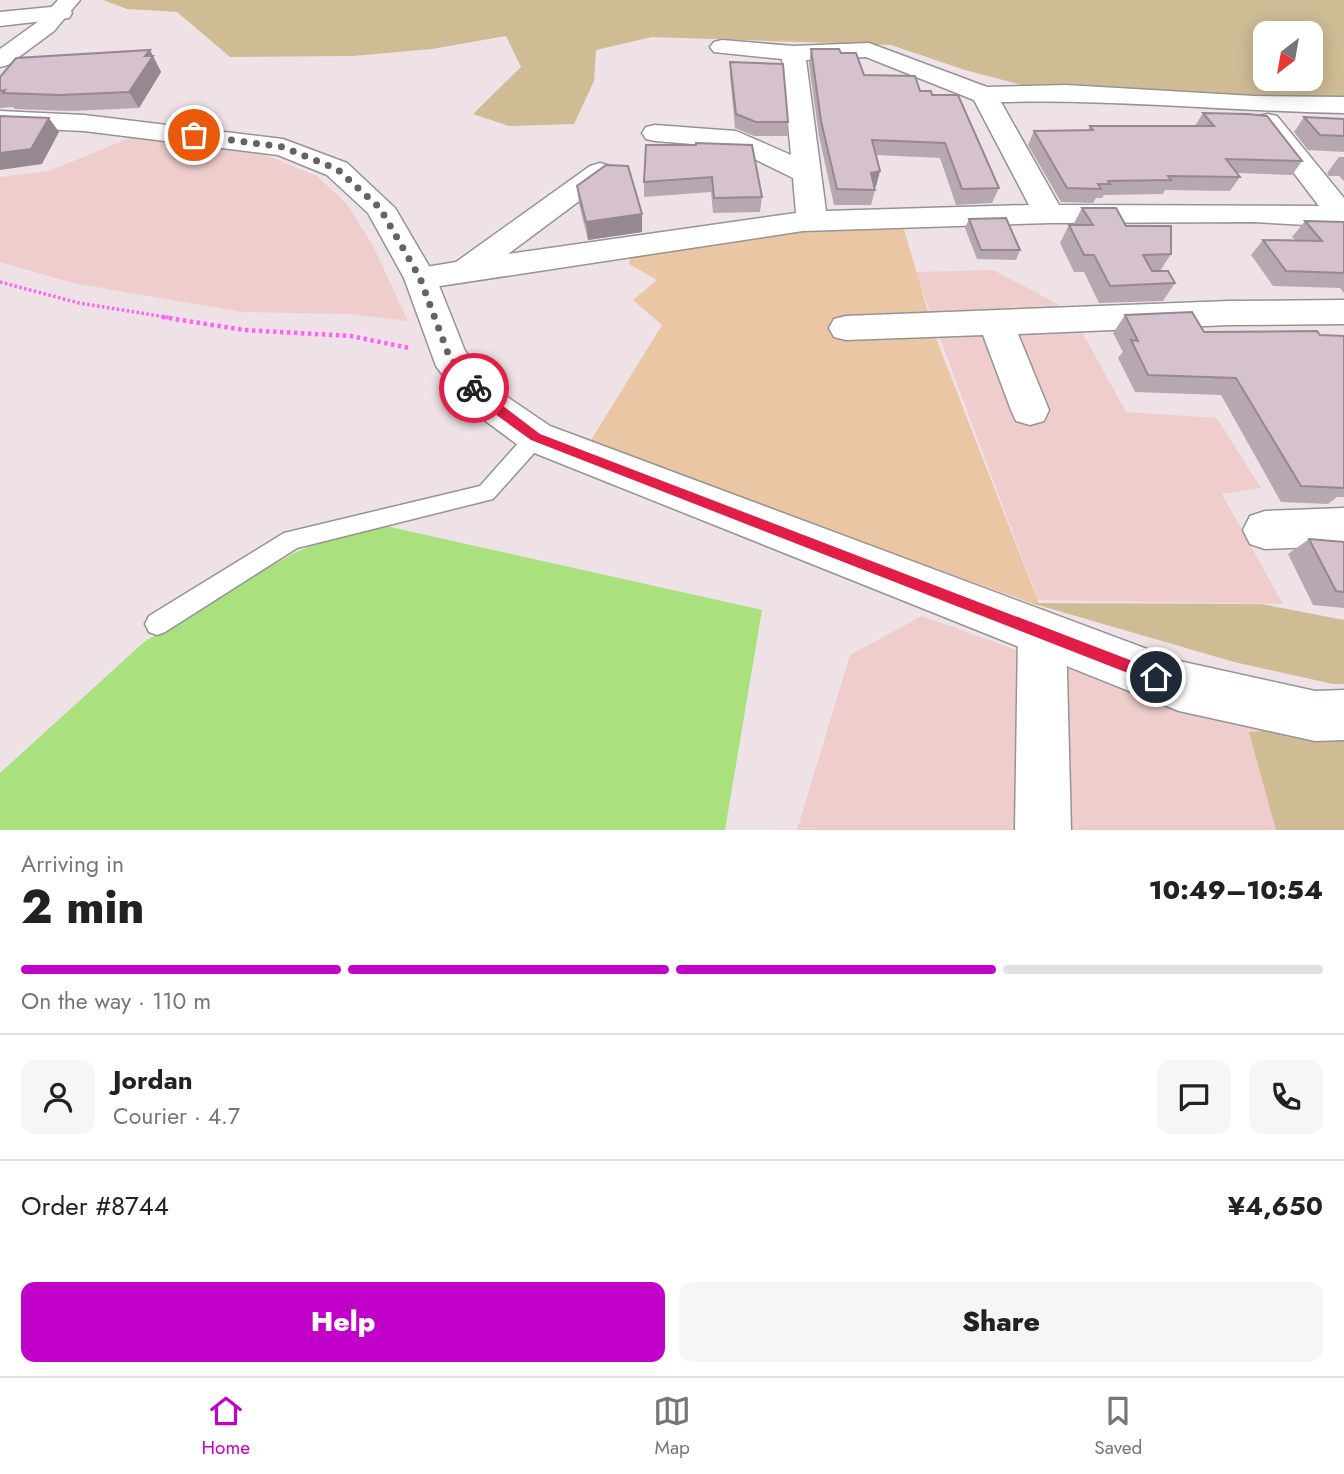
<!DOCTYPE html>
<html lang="en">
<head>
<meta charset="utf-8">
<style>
	:root { --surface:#fff; --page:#f6f6f6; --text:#222; --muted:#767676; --line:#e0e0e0; --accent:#c100ca }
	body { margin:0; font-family:Jost,sans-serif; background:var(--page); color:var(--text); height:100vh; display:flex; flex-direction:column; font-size:26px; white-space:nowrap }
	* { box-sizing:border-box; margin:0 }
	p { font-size:23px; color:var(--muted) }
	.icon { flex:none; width:38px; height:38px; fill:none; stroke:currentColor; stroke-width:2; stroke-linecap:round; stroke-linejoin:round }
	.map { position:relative; height:830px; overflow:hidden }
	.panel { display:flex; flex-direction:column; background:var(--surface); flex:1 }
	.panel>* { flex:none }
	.needle { width:46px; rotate:211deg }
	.buttons { position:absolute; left:1253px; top:21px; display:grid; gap:14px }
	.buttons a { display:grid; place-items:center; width:70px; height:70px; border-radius:14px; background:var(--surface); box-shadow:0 4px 18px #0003; font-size:35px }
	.pin { position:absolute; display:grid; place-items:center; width:60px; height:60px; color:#fff; margin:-30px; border:4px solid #fff; border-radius:50%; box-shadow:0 2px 7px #0007 }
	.courier { position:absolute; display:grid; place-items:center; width:70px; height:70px; margin:-35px; border:5px solid #e11d48; border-radius:50%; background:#fff; color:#222; box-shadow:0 2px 9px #0007 }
	.headline em { font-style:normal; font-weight:800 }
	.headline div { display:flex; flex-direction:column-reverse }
	.headline { display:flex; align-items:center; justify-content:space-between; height:119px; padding:0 21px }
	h1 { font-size:46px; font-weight:800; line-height:52px }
	.bar { display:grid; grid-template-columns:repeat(4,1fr); gap:10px 7px; align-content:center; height:84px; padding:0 21px }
	.bar i { height:9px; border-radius:5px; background:var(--line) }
	.bar .selected { background:var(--accent) }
	.bar p { grid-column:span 4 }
	.line { display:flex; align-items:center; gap:18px; padding:0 21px; border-top:2px solid var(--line) }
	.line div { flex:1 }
	.round { display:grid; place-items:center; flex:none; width:74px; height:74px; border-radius:14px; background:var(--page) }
	.action { display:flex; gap:14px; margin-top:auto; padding:14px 21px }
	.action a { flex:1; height:80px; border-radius:14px; background:var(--accent); color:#fff; font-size:28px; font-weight:800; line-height:80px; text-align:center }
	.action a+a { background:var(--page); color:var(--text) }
	.dock { display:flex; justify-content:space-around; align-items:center; height:98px; border-top:2px solid var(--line); background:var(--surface); font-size:19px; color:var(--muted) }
	.dock a { display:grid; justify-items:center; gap:4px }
	.dock .selected { color:var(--accent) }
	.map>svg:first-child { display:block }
	.farmland { fill:#eecdcc }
	.grass { fill:#ebc6a5 }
	.forest { fill:#cfbc95; fill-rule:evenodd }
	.pitch { fill:#a8e17d }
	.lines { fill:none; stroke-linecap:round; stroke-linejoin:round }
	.service-casing { stroke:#949494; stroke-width:3 }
	.minor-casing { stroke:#949494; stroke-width:3 }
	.tertiary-casing { stroke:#949494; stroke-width:3 }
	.path-far1 { stroke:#ff63f5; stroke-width:3.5; stroke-dasharray:2.5 2.5; stroke-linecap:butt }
	.path { stroke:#ff63f5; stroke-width:4.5; stroke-dasharray:3.5 3.5; stroke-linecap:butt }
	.service { fill:#fff; fill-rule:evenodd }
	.minor { fill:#fff; fill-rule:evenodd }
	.tertiary { fill:#fff; fill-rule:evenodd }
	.wall { fill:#b7a7b1 }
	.shaded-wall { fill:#958890 }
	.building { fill:#d5c2ce; stroke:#958890; stroke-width:2 }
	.route { fill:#e11d48 }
	.done { stroke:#666264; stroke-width:7; stroke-dasharray:0 12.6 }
</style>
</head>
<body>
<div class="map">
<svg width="1344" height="830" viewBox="0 0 1344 830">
	<rect width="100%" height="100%" fill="#efe2e7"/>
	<path class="farmland" d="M130,138L165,140L263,154L317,176L346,203L372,244L408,321L350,314L241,312L73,283L0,262V177L49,171Z
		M993,270L1056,303L1075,319L1126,412L1217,418L1261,488L1222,494L1283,604L1038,600L915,272Z
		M922,616L1061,666L1263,731L1283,830H797L850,655Z"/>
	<path class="grass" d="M788,223L903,226L934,333L1040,606L588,445L662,325L633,300L657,280L629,264L631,256Z"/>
	<path class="forest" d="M103,0H1344V102L1033,88L965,70L891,45L652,37L596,50L594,81L574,124L509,126L473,114L521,67L506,36L432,49L353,56L230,57L177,12L127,9ZM1265,33H1311V79H1265Z
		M1031,603L1261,604L1344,620V684H1333L1234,662Z
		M1263,731L1344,738V830H1276L1249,732Z"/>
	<path class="pitch" d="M368,522L762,610L725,830H0V773L144,642L292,554Z"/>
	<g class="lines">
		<g class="service-casing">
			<path id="service" d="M536,429L543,431L546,437L543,443L493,499L297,548L165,632L157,635L149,632L145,624L149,616L284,533L480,486L529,431Z"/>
		</g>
		<g class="minor-casing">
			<path id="minor" d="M61,6L69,8L72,13L69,18L0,26V12Z
				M722,40L793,46L869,43L987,87L1066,85L1254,96L1344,97V113C1229,111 1115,99 1001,102L1059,205L1319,206L1255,122L1259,116L1268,114L1277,116L1344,198V227L1254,222L1049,223L803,231L420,289L408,286L404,278L408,270L456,262L590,166L600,163L610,166L614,172L610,178L508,254L796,213L793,178L730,147L655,141L646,139L642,133L646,127L655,125L736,131L791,155L782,59L714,52L710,47L714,42ZM866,57L974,100L1029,205L826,211L806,60Z
				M1344,300V324L1229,325L1018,334L1049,410L1044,421L1030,425L1016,421L1011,410L983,335L846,340L834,337L829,328L834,319L846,316L1229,301Z
				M1344,508V546L1265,549L1250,544L1243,530L1250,516L1265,511Z
				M1042,610L1059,617L1066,633L1071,830H1015L1018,633L1025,617Z"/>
		</g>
		<g class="tertiary-casing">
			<path id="tertiary" d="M58,0H80L54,31L8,65L0,67V49L39,21Z
				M0,111L84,115L283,139L347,163L395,208L436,278L465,351L494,388L550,426L1179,661L1315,691L1344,690V740L1315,741L1179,711L522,448L468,408L436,366L404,278L368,213L327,175L278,155L84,131L0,127Z"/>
		</g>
		<path class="path-far1" d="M0,282L79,303L172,318"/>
		<path class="path" d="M162,317L244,330L351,336L409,348"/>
		<use href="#service" class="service"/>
		<use href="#minor" class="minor"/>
		<use href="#tertiary" class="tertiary"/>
	</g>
	<path class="wall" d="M811,49L841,53L864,75L932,95L999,188L992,203L956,205L940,158L876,155L880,171L876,186L875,187V190L871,205H834L819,136L809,64Z
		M150,50L161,72L139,108L71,111L15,109L13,107L0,108V77Z
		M730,62L788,122L787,136H754L735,128L730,76Z
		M1203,113L1302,161L1292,175L1237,173L1240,177L1230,191L1165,190L1163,194L1104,195L1102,198H1096L1093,203L1061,202L1028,145L1034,131L1088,130L1090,126H1195Z
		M1304,117L1344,119V152L1308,150L1294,132Z
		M646,145L762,197L760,212L713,213L711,192L644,197V182Z
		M1339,157H1344V181L1339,176H1329L1327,173Z
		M577,186L642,232L588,240L579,204Z
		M1082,208L1126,226L1171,254L1160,271L1175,283L1163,301L1099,303L1084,272H1074L1060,243L1069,225H1073Z
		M969,219L1020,250L1016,260L977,259L965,228Z
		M1305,221L1344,222V293L1340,288L1273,286L1251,255L1263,240H1296L1292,237Z
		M1125,315L1204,332L1344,336V497H1337L1328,504L1281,502L1221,395L1135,392L1118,358L1123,352L1113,333Z
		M1309,539L1344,542V608L1313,605L1288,554Z"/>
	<path class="shaded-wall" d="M150,50L161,72L139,108L129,92L145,56Z
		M49,118L59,132L42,164L0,170V153Z
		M880,171L876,186L867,188L871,173Z
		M642,214V232L588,240L586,222Z"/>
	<path class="building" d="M811,49H839L841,53H856L864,75L915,76L920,91H931L932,95H958L999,188L962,189L945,143L872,140L880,171L871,173L875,190L837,189L821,121Z
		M150,50L145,56H153L129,92L60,95L3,93L5,90L0,91V77L16,58Z
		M730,62L783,64L788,122H756L736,114Z
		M1203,113L1247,114L1267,116L1302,161L1226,159L1240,177L1168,176L1171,180L1108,181L1110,184H1098L1101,189L1067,188L1034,131L1093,130L1090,126H1214Z
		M0,116L49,118L31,149L0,153Z
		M1304,117L1344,119V136L1320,135Z
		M696,143L752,145L762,197L714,198L712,177L644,182L646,145H696Z
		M606,165L628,166L642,214L586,222L577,186Z
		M1082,208H1116L1126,226H1171V254L1143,255L1152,271H1168L1175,283L1110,286L1094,255H1084L1069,225H1093Z
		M1006,218L1020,250H981L969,219Z
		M1305,221L1344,222V273L1286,271L1263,240L1322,241Z
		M1192,312L1204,332L1317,331L1320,335L1344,336V488L1301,486L1236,378L1148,375L1131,340L1138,341L1125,315Z
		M1309,539L1344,542V592L1336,591Z"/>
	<path class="route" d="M474,384L540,434L1156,670L1161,672L1163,677L1161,682L1156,684L531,440L477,401L468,388Z"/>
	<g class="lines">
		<path class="done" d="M194,135L283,147L337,169L380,208L420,278L449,356L474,388"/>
	</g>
</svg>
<div class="buttons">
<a><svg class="needle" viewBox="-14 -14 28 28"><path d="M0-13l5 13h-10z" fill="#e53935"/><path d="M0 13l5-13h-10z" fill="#767676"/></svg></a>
</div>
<div class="pin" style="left:194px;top:135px;background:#ea580c"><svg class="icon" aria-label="bag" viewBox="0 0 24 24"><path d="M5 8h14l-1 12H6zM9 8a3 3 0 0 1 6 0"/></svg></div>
<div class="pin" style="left:1156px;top:677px;background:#1f2937"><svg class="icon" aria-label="home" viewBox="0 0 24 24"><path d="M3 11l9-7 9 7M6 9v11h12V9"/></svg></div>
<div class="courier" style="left:474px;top:388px"><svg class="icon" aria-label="bike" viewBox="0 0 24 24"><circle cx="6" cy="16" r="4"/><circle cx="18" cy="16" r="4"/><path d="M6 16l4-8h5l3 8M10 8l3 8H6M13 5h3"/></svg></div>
</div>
<section class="panel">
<div class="headline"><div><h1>2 min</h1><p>Arriving in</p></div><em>10:49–10:54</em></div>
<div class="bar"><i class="selected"></i><i class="selected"></i><i class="selected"></i><i></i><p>On the way · 110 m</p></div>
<div class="line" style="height:126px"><a class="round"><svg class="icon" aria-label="person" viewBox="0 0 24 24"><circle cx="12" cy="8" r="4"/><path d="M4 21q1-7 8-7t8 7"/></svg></a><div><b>Jordan</b><p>Courier · 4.7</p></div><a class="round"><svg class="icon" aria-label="chat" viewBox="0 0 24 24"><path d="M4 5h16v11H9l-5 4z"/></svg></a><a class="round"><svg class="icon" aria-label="phone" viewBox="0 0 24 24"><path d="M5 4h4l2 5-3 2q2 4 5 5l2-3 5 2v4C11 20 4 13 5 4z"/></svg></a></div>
<div class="line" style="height:91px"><div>Order #8744</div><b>¥4,650</b></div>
<div class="action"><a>Help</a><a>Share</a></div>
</section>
<nav class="dock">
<a class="selected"><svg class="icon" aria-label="home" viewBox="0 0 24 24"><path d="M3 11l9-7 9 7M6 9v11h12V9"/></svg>Home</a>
<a><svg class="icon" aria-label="map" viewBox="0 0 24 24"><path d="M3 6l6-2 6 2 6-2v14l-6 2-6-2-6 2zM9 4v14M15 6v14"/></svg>Map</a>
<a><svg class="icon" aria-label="saved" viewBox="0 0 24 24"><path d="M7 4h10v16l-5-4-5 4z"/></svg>Saved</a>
</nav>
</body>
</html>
